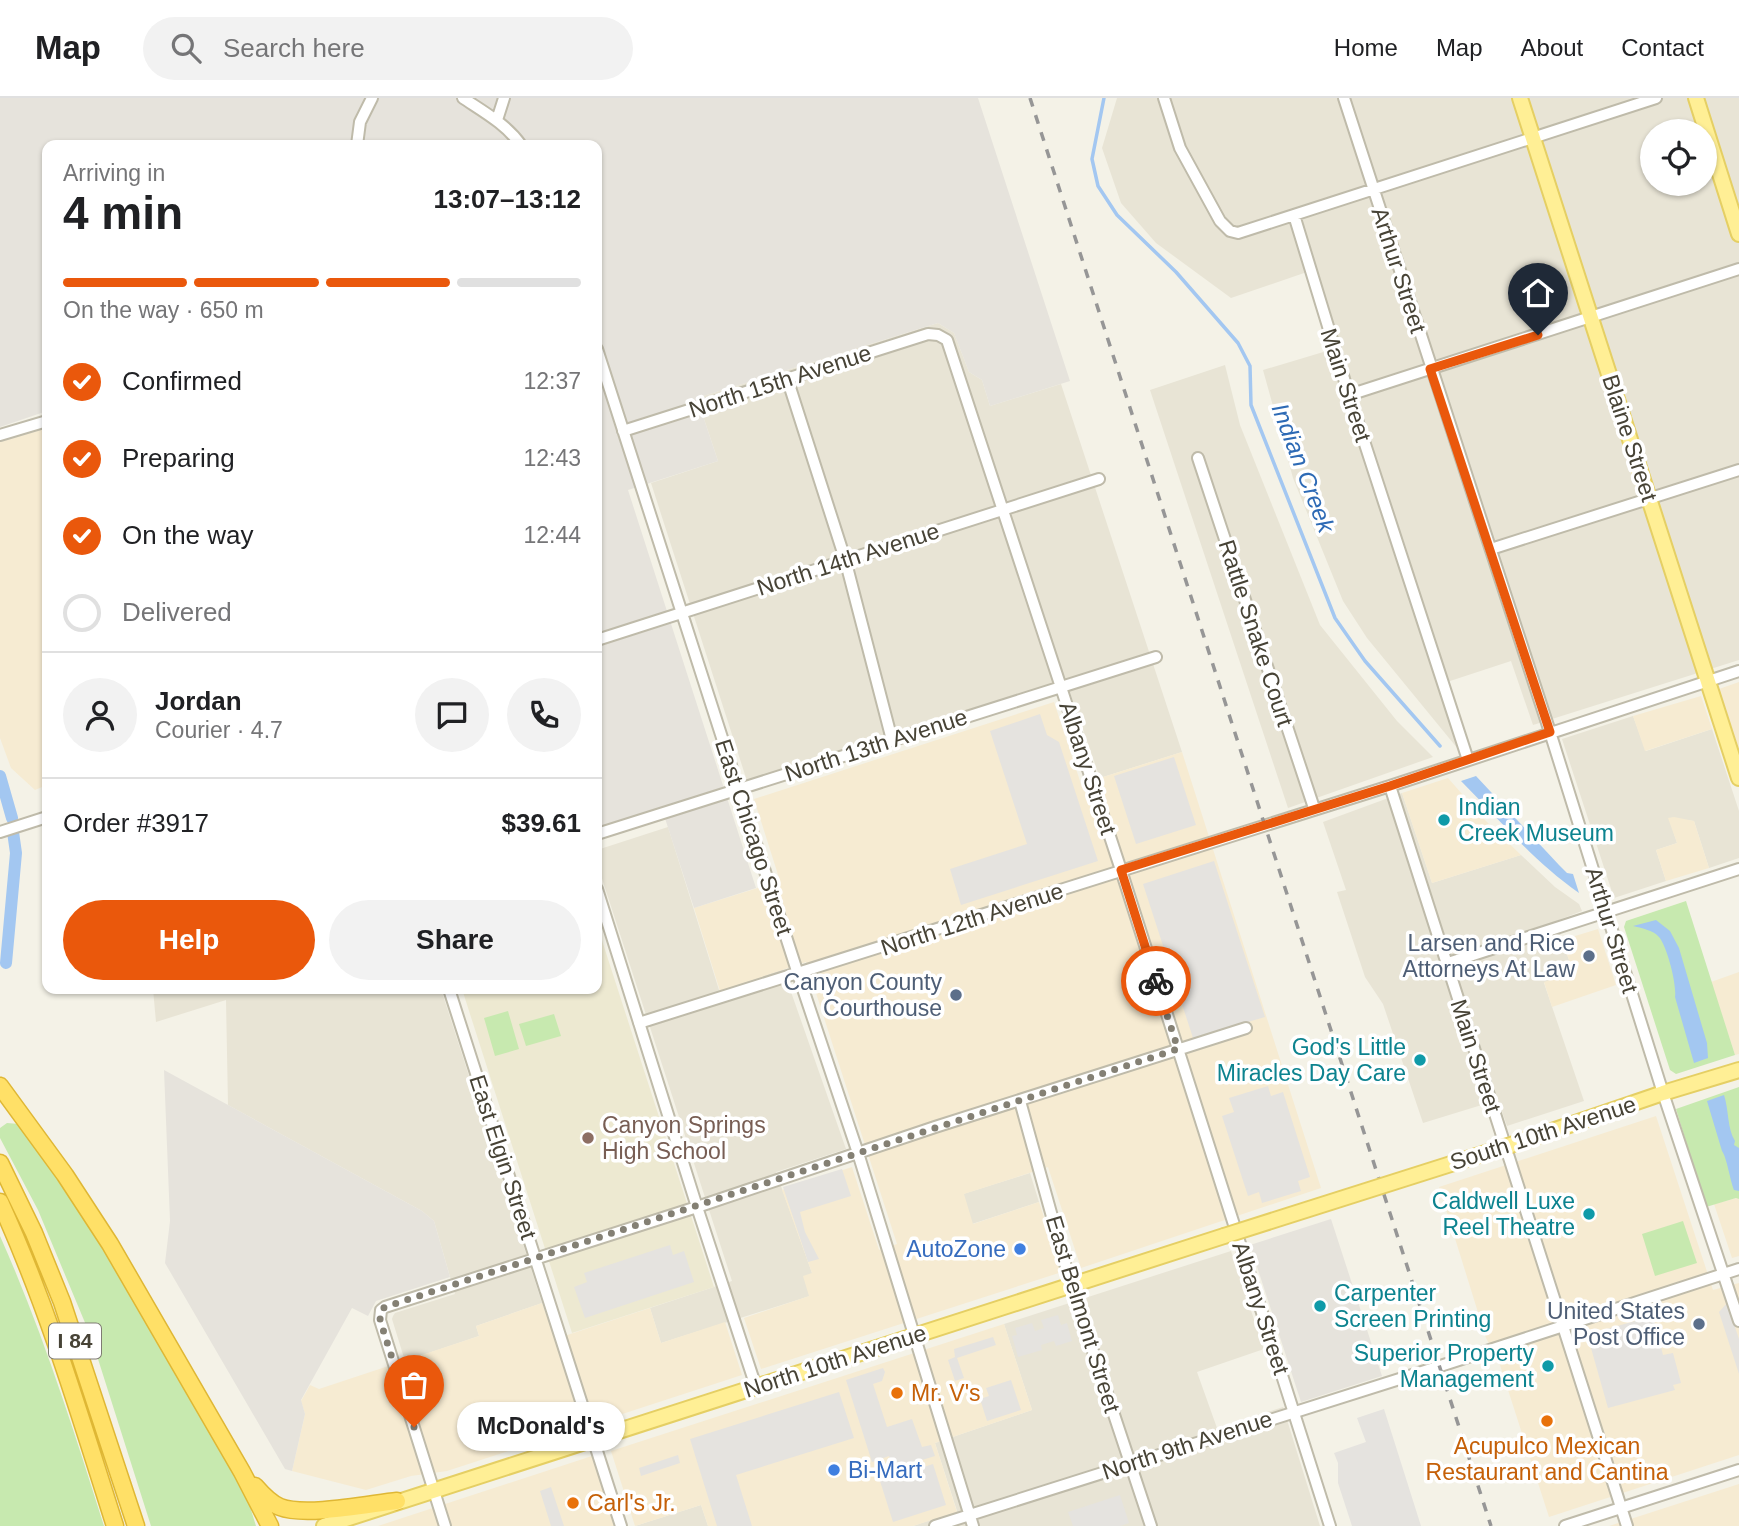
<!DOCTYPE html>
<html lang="en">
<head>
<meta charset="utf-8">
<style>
	:root { --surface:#fff; --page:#f2f2f2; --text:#202124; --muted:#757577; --line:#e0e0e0; --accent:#ea580c }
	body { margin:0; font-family:Arial,sans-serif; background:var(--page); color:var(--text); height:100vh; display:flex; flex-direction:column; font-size:26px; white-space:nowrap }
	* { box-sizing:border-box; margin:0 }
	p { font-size:23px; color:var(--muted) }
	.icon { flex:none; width:38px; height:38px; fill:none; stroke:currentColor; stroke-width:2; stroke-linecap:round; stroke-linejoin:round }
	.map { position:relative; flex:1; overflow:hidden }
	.side { position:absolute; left:42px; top:42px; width:560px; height:854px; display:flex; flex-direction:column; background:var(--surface); border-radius:14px; box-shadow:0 2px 5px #0004 }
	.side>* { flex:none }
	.tools { position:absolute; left:1640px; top:21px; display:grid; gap:14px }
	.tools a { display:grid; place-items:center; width:77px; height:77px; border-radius:50%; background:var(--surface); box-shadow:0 2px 5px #0004; font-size:35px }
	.pin { position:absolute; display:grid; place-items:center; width:60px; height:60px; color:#fff; margin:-72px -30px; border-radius:50% 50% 50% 0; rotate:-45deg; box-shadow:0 0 7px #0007 }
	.pin .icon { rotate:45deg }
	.courier { position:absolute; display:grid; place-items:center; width:70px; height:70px; margin:-35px; border:5px solid #ea580c; border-radius:50%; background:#fff; color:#222; box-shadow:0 2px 9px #0007 }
	.bubble { position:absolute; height:49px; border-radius:24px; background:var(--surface); box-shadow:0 2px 5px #0004; font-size:23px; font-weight:700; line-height:49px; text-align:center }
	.overview em { font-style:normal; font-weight:700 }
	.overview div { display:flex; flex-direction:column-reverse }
	.overview { display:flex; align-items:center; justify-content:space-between; height:119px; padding:0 21px }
	h1 { font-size:46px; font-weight:700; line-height:52px }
	.bar { display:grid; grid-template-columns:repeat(4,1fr); gap:10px 7px; align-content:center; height:84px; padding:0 21px }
	.bar i { height:9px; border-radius:5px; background:var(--line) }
	.bar .selected { background:var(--accent) }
	.bar p { grid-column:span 4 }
	.line { display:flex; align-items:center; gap:18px; padding:0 21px; border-top:2px solid var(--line) }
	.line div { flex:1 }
	.round { display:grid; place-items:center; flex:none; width:74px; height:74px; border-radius:37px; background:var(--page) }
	ol { padding:0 21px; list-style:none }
	li { display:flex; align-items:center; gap:21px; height:77px }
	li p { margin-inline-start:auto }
	li .icon { padding:7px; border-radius:50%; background:var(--accent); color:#fff; stroke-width:4 }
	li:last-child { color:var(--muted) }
	li i { width:38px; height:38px; border:4px solid var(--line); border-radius:50% }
	.cta { display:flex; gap:14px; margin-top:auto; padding:14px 21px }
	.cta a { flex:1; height:80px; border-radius:42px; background:var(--accent); color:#fff; font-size:28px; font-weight:700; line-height:80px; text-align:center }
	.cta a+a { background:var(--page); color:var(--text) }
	header { display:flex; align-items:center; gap:42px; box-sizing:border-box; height:98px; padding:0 35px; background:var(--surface); border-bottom:2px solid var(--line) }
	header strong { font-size:33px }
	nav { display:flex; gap:38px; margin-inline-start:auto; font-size:24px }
	.search { width:490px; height:63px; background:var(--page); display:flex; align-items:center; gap:18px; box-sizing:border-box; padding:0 24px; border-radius:38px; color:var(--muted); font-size:26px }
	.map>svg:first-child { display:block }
	.residential { fill:#e8e4d5; fill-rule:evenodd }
	.commercial { fill:#f6ebd2 }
	.industrial { fill:#e6e3dc }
	.education { fill:#ede9d1 }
	.green { fill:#c7e9af }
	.parking { fill:#e5e3df }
	.water { fill:#a3c7f1 }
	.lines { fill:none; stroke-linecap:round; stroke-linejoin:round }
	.stream { stroke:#a3c7f1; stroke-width:3.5 }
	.canal { stroke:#a3c7f1; stroke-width:12 }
	.minor-casing { stroke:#bfbbaa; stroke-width:14 }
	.major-casing { stroke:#e5cf64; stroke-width:18 }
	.highway-casing { stroke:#dfb735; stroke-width:19 }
	.minor { stroke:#fff; stroke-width:10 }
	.major { stroke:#ffef95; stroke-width:14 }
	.highway { stroke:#ffe067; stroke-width:16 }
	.rail { stroke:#969696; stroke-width:3.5; stroke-dasharray:9 9; stroke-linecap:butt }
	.major-bridge-casing { stroke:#e5cf64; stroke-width:18; stroke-linecap:butt }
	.major-bridge { stroke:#ffef95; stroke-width:14 }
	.done { stroke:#848074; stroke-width:7; stroke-dasharray:0 12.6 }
	.route { stroke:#ea580c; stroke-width:9 }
	.culture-dot { fill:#0f9aa8; stroke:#fff; stroke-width:2.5 }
	.service-dot { fill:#5c6f8a; stroke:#fff; stroke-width:2.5 }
	.education-dot { fill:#8d6e63; stroke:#fff; stroke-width:2.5 }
	.shop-dot { fill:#3f7fe0; stroke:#fff; stroke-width:2.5 }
	.food-dot { fill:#e8710a; stroke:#fff; stroke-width:2.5 }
	.labels { text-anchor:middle; stroke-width:7; stroke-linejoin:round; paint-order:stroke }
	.shield { fill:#fff; stroke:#7e7b72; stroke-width:2 }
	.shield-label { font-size:21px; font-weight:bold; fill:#474336 }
	.street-label { font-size:23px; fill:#474336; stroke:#fff }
	.culture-label { font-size:23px; fill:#0d838f; stroke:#fff; text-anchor:end }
	.service-label { font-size:23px; fill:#4e5e75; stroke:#fff; text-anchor:end }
	.education-label { font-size:23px; fill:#785e54; stroke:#fff; text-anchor:start }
	.shop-label { font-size:23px; fill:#366cbe; stroke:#fff; text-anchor:end }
	.food-label { font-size:23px; fill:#c56008; stroke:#fff; text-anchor:start }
	.water-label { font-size:24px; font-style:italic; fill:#2d6ab5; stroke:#fff }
</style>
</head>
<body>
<header>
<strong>Map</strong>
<div class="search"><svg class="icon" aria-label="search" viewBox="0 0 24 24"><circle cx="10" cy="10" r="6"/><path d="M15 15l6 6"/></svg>Search here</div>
<nav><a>Home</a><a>Map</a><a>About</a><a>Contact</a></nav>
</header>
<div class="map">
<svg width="1739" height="1428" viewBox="0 0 1739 1428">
	<rect width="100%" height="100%" fill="#f4f2e7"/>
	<path class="residential" d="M1117,0H1739V562L1533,627L1511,563L1447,584L1469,647L1458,651L1367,540L1343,503L1293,380L1263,272L1330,252L1307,174L1231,200L1156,145L1121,105L1102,50ZM1652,33H1704V86H1652Z
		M938,225L954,235L969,274L982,282L990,308L1061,286L1182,654L1100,680L1066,583L747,683L651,385L718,363L697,300Z
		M1225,267L1240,327L1320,527L1397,623L1433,659L1288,710L1150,292Z
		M1633,618L1646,653L1712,631L1739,713V760L1709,770L1694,723L1669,720L1677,745L1656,752L1666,783L1614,800L1562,641Z
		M1402,695L1432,785L1521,757L1555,789L1579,806L1582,813L1556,823L1573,874L1544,885L1584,1003L1507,1028L1498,1002L1423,1025L1383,906L1365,879L1337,794L1346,792L1323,724Z
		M668,729L719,892L783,871L846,1051L776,1074L812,1175L810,1198L661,1245L650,1210L732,1183L597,765V752Z
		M153,891H441L542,1205L476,1228L479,1238L405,1263L392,1221L393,1218L395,1215L455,1196L434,1123L422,1113L228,1007L226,902L156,924Z
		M1030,1075L1039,1104L972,1126L963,1096Z
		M1231,1153L1264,1251L1197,1274L1217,1330L1283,1309L1320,1428H913L957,1413L935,1345L1032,1312L1004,1226Z
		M701,1407L708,1428H635Z"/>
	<path class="commercial" d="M47,330V687L35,692L11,670L0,640V344Z
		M1739,584V651L1719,591Z
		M1701,598L1712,631L1645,653L1633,618Z
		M1054,604L1081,686L1182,654L1321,1090L1081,1170L1048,1069L964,1096L973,1126L1039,1104L1062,1174L761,1271L744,1220L809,1198L803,1178L812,1175L782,1092L852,1069L879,1152L897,1146L806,864L720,893L694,810L780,783L754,701Z
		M1448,680L1485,722L1521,757L1432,785L1402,695Z
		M1674,719L1694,723L1709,770L1666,783L1656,752L1677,745L1668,720Z
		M1598,831L1616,887L1552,909L1544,884L1573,874L1562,842Z
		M1739,874V956L1735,957L1711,884Z
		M1656,1018L1713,1192L1739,1185V1357L1549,1419L1499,1264L1486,1240L1439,1089Z
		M1737,1100L1739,1101V1158L1732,1160L1714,1106Z
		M542,1205L555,1241L650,1210L661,1245L725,1224L742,1277L447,1373L411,1378L366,1392L292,1373L305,1316L301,1303L310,1287L319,1291L479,1238L476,1228Z
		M1004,1226L1032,1312L935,1345L957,1414L913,1428H708L701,1407L635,1428L611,1353Z
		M592,1358L614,1428H378Z
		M1739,1386V1428H1609Z"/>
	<path class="industrial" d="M0,0H978L1070,283L990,308L982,282L969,274L954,235L938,225L697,300L718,363L628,392L756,790L694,810L662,711L597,732V47H47V313L0,329Z
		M164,972L422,1113L434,1123L450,1179L376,1203L368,1218L352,1210L301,1302L305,1316L292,1373L285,1371L165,1165L170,1123Z
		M1331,1121L1382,1278L1301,1304L1250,1147Z"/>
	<path class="education" d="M597,827L714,1189L572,1235L462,891H597Z"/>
	<path class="green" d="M1686,803L1735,957L1676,976L1670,972L1624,829L1626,823Z
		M508,913L519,951L495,958L484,920Z
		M554,916L561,938L526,948L519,926Z
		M1739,989V1101L1736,1100L1706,1109L1676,1011Z
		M7,1025L19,1026L72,1101L125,1187L247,1399L256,1428H151L91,1239L38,1112L0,1040V1030Z
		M1683,1123L1697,1165L1655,1178L1642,1136Z
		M0,1138C42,1232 73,1330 104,1428H0Z"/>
	<path class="parking" d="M1040,616L1047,637L1059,644L1098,763L961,807L950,771L1027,746L990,633Z
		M1174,659L1196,727L1136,746L1114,678Z
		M1214,763L1265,919L1193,940L1143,786Z
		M1268,988L1271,998L1283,994L1310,1079L1298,1083L1301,1093L1262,1105L1259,1094L1248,1098L1222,1018L1234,1014L1229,1000Z
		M842,1071L851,1098L800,1114L805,1134L819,1161L808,1164L783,1089Z
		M670,1147L673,1157L684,1153L694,1184L585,1220L574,1189L587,1184L584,1175Z
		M1727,1205L1739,1241V1276L1719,1214Z
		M1058,1217L1061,1227L1067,1225L1072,1243L1056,1248L1054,1243L1041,1247L1042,1252L1018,1259L1012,1238L1017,1237L1015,1230L1032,1225L1035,1233L1044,1230L1041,1222Z
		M1653,1218L1663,1257L1673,1255L1681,1285L1673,1287L1675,1292L1608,1310L1591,1250L1603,1232Z
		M993,1239L996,1247L957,1260L964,1280L955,1283L948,1262L955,1259L954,1251Z
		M883,1270L885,1274L882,1283L873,1286L887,1329L912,1321L922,1349L931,1347L935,1358L893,1371L889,1358L872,1364L846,1282Z
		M1011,1282L1021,1312L987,1323L980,1301L989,1298L986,1290Z
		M839,1294L854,1340L736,1377L752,1428H717L690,1341Z
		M1384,1311L1421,1428H1352L1338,1385V1365L1334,1355L1366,1344L1357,1320Z
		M678,1357L680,1365L641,1378L639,1370Z
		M933,1366L946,1407L893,1424L880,1383Z
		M551,1389L564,1428H551L540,1393Z
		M1120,1397L1129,1425L1120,1428H1073L1068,1414Z"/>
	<path class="water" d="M1476,678L1559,767L1567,775L1573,776L1579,795C1532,762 1501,723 1461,683Z
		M1656,822L1670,833L1679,850L1707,945L1708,960L1694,965L1675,899C1677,887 1667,848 1659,839C1653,832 1641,830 1633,828Z
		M1724,997C1729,1012 1727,1030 1735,1043L1734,1047L1739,1050V1093L1734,1092C1730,1082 1727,1060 1722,1053L1707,1003Z"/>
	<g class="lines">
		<path class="stream" d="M1104,0L1092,61L1098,88L1117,117L1176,174L1238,245L1250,268L1251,307L1335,520L1365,563L1440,648"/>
		<path class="canal" d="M0,678L12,720
			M6,865L16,755L13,734"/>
		<g class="minor-casing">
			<path id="minor" d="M463,0C484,14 506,26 521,47
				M1164,0L1180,50L1220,123L1230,133L1238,135L1656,0
				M1344,0L1550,634L1663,995L1739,1223
				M497,22L504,0
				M357,47L360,24L372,0
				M1294,117L1349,297L1468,662
				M597,251L798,876L858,1055L973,1428
				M787,280L845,461L892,642
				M1349,297L1739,171
				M623,333L928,236L938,237L947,242L1121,772L1330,1428
				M0,337L47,323
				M1198,360L1314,710
				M1491,451L1739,372
				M597,542L1099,381
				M1390,688L1627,1428
				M0,734L47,719
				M597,736L1156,559
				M597,791L697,1109L756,1289
				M1445,866L1739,771
				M449,891L621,1428
				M639,925L1390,688L1739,573
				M1020,1003L1071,1187L1151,1428
				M445,1428L380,1222L381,1212L385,1209L697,1109L935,1029L1246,930
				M935,1428L1428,1272L1739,1171
				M1565,1428L1739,1372"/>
		</g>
		<g class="major-casing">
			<path id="major" d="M1520,0L1739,680
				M1696,0L1739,136
				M1517,1045L1663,995L1739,972
				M324,1428L1224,1138"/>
		</g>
		<g class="highway-casing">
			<path id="highway" d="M0,988L65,1077L110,1146L242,1374L270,1428
				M0,1065L34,1135L62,1204L136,1428
				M0,1104C48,1209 80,1318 115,1428
				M255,1388C262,1396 270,1405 280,1409C305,1419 369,1406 397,1403"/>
		</g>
		<use href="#minor" class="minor"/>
		<use href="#major" class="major"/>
		<use href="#highway" class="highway"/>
		<path class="rail" d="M1030,0L1491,1428"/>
		<g class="major-bridge-casing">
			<path id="major-bridge" d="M1224,1138L1517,1045"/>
		</g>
		<use href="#major-bridge" class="major-bridge"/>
	</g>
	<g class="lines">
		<path class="done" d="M414,1329L380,1222L381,1212L385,1209L1178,951L1156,883"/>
		<path class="route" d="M1156,883L1121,772L1390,688L1550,634L1430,271L1538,237"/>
	</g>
	<g class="culture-dot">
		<circle cx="1444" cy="722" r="7"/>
		<circle cx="1420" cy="962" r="7"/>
		<circle cx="1589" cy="1116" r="7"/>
		<circle cx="1320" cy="1208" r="7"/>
		<circle cx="1548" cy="1268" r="7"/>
	</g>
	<g class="service-dot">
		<circle cx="1589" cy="858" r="7"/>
		<circle cx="956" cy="897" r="7"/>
		<circle cx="1699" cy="1226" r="7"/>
	</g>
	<circle class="education-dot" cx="588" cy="1040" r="7"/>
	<g class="shop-dot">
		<circle cx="1020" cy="1151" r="7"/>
		<circle cx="834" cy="1372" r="7"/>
	</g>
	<g class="food-dot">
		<circle cx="897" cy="1295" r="7"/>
		<circle cx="1547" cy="1323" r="7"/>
		<circle cx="573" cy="1405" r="7"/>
	</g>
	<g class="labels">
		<rect class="shield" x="49" y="1225.5" width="52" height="35" rx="5"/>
		<g class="shield-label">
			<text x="75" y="1250">I 84</text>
		</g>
		<g class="street-label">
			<text transform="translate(1399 172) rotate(72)" y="8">Arthur Street</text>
			<text transform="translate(780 283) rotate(-18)" y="8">North 15th Avenue</text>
			<text transform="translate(1346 287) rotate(72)" y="8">Main Street</text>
			<text transform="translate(1630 340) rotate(72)" y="8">Blaine Street</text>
			<text transform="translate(848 461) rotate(-18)" y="8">North 14th Avenue</text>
			<text transform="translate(1256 535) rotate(72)" y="8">Rattle Snake Court</text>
			<text transform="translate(876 647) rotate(-18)" y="8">North 13th Avenue</text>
			<text transform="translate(1088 670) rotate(72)" y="8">Albany Street</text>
			<text transform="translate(754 739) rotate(72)" y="8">East Chicago Street</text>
			<text transform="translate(972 821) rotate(-18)" y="8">North 12th Avenue</text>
			<text transform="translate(1612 832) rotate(73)" y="8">Arthur Street</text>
			<text transform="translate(1476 958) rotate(72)" y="8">Main Street</text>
			<text transform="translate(1543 1035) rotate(-18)" y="8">South 10th Avenue</text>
			<text transform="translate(503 1059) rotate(72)" y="8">East Elgin Street</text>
			<text transform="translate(1261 1210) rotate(72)" y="8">Albany Street</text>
			<text transform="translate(1083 1216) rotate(73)" y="8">East Belmont Street</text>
			<text transform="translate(835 1263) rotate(-18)" y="8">North 10th Avenue</text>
			<text transform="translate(1187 1347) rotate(-18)" y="8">North 9th Avenue</text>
		</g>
		<g class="culture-label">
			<text x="1458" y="717" text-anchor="start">Indian<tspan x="1458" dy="26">Creek Museum</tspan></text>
			<text x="1406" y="957">God's Little<tspan x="1406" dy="26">Miracles Day Care</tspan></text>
			<text x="1575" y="1111">Caldwell Luxe<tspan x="1575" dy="26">Reel Theatre</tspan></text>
			<text x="1334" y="1203" text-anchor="start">Carpenter<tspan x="1334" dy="26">Screen Printing</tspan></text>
			<text x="1534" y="1263">Superior Property<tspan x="1534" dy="26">Management</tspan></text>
		</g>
		<g class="service-label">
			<text x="1575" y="853">Larsen and Rice<tspan x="1575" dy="26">Attorneys At Law</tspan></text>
			<text x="942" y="892">Canyon County<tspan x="942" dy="26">Courthouse</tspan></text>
			<text x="1685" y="1221">United States<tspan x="1685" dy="26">Post Office</tspan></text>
		</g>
		<g class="education-label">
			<text x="602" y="1035">Canyon Springs<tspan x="602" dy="26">High School</tspan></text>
		</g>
		<g class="shop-label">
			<text x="1006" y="1159">AutoZone</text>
			<text x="848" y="1380" text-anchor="start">Bi-Mart</text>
		</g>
		<g class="food-label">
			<text x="911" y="1303">Mr. V's</text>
			<text x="1547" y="1356" text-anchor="middle">Acupulco Mexican<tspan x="1547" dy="26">Restaurant and Cantina</tspan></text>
			<text x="587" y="1413">Carl's Jr.</text>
		</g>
		<g class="water-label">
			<text transform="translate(1303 370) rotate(69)" y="8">Indian Creek</text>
		</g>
	</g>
</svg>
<div class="tools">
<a><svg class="icon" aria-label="locate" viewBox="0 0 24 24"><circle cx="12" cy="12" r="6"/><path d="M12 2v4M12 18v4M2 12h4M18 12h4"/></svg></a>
</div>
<div class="pin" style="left:414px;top:1329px;background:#ea580c"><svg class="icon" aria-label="bag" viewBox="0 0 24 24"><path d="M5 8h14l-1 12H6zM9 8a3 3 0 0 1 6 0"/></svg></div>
<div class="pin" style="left:1538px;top:237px;background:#1f2937"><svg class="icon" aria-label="home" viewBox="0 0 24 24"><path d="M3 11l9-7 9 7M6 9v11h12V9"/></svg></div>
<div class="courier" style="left:1156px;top:883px"><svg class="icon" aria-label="bike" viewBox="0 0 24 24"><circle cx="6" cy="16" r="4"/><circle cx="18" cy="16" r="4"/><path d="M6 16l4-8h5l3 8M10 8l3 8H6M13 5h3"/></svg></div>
<div class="bubble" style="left:457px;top:1304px;width:168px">McDonald's</div>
<section class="side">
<div class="overview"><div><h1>4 min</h1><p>Arriving in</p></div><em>13:07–13:12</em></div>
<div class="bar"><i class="selected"></i><i class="selected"></i><i class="selected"></i><i></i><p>On the way · 650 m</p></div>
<ol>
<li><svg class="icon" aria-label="check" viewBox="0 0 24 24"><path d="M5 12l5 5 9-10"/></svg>Confirmed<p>12:37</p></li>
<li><svg class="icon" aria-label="check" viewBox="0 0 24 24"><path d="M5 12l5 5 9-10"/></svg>Preparing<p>12:43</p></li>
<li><svg class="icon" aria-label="check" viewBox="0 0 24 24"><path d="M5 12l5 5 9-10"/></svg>On the way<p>12:44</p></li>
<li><i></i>Delivered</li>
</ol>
<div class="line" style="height:126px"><a class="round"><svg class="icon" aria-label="person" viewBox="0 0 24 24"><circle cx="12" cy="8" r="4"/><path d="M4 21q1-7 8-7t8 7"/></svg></a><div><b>Jordan</b><p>Courier · 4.7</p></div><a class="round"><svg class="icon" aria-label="chat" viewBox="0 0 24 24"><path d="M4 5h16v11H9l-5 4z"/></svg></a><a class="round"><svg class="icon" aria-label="phone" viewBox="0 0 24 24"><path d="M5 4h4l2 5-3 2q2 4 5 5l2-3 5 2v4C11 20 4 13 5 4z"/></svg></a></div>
<div class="line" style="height:91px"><div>Order #3917</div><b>$39.61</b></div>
<div class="cta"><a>Help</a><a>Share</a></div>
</section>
</div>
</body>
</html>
